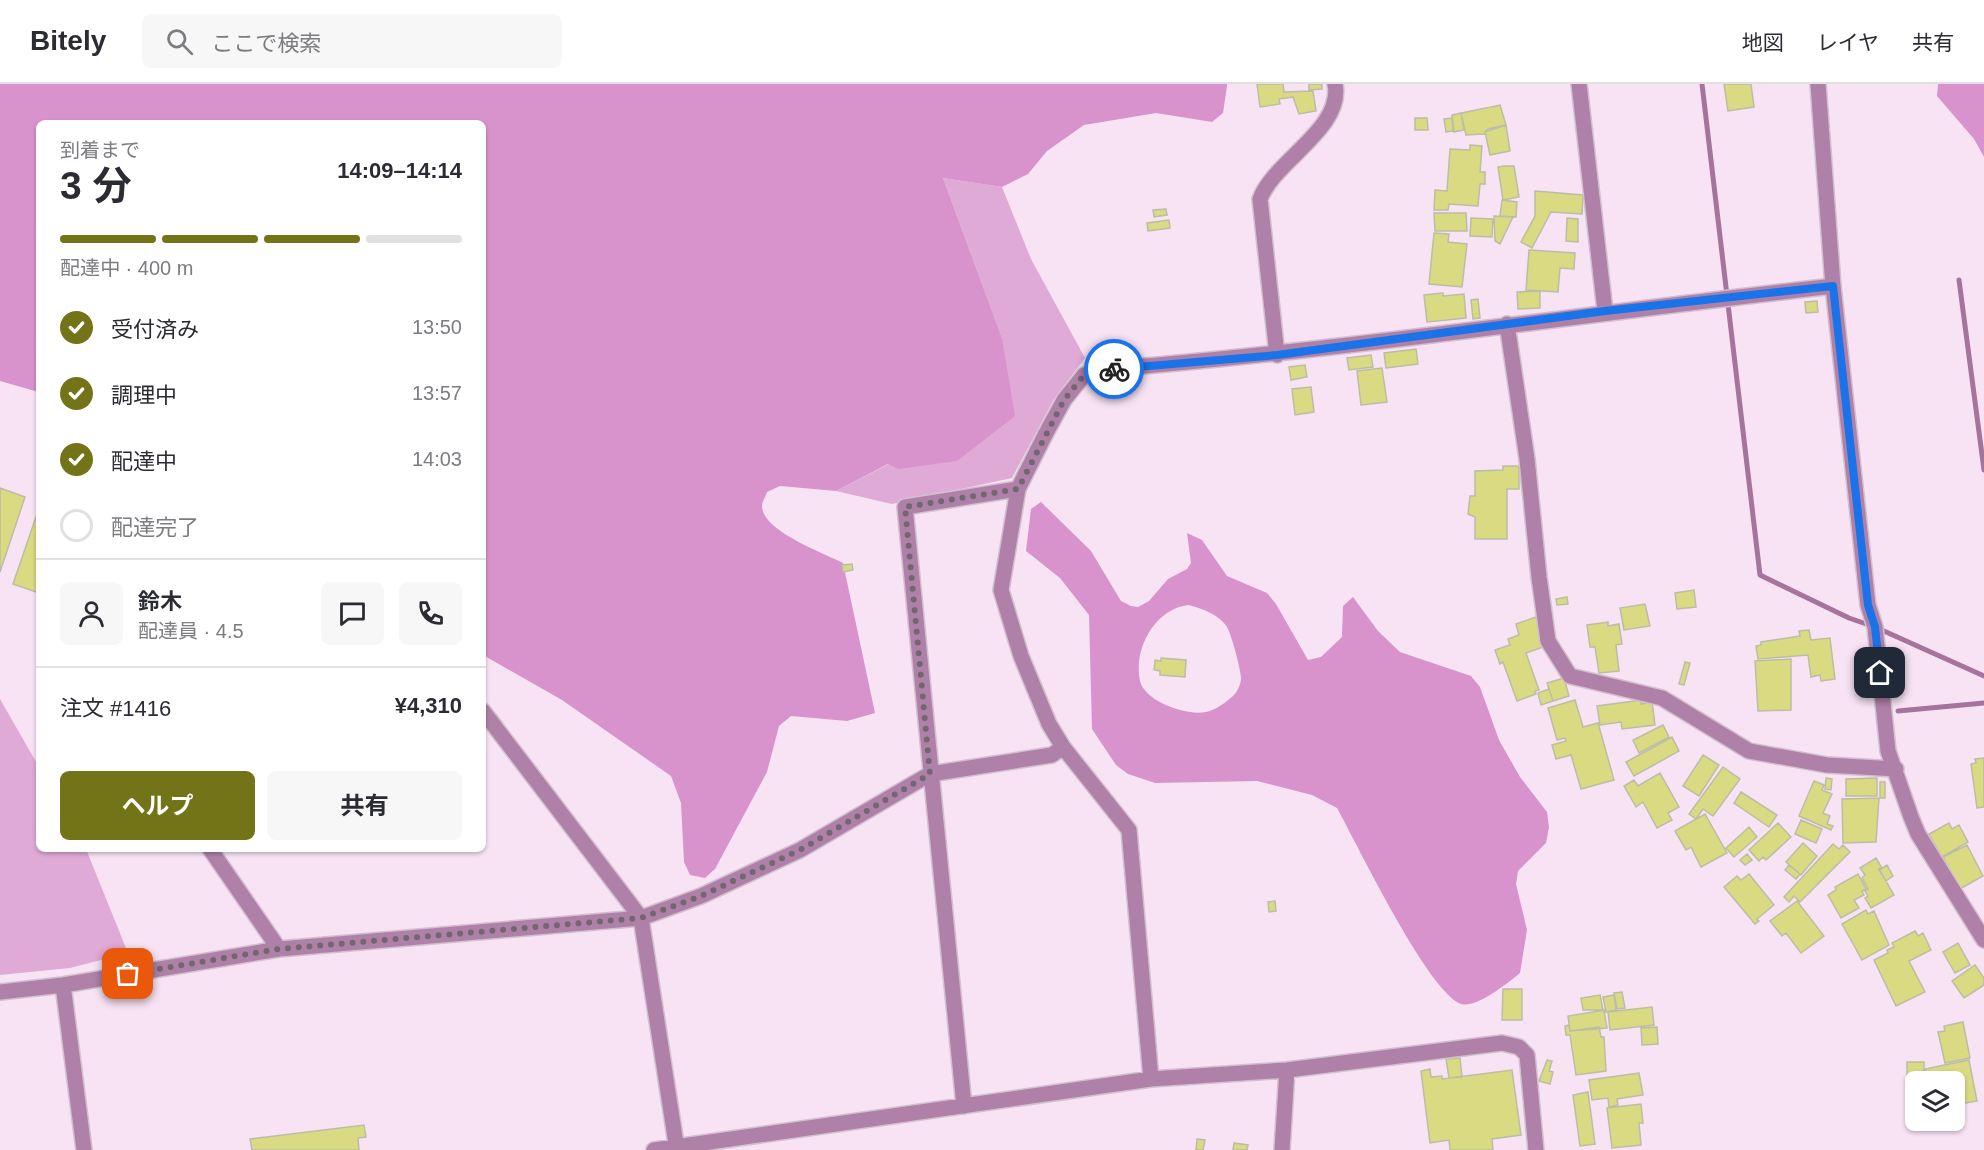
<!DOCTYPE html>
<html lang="ja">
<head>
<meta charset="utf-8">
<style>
	:root { --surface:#fff; --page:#f7f7f7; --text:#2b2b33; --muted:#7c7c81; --line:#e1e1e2; --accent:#737318 }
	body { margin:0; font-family:Arial,"Noto Sans JP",sans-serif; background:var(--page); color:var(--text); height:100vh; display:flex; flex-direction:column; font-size:22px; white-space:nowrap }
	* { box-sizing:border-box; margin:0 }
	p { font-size:20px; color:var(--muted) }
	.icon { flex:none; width:33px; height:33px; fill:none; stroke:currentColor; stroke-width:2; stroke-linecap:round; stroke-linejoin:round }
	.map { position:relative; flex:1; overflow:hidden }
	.drawer { position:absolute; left:36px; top:36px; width:450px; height:732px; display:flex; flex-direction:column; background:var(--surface); border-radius:9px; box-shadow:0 2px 4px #0004 }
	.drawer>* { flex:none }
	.tools { position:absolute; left:1905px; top:987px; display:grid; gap:12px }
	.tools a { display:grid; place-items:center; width:60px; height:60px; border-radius:9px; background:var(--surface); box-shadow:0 2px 4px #0004; font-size:30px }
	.pin { position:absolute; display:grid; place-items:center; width:51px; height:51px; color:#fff; margin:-26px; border-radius:12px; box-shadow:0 3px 9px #0006 }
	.courier { position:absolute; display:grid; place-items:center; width:60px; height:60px; margin:-30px; border:4px solid #1a73e8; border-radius:50%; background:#fff; color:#222; box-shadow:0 2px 8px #0007 }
	.summary em { font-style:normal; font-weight:700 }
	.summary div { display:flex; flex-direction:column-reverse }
	.summary { display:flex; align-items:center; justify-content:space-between; height:102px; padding:0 24px }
	h1 { font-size:39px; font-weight:700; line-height:45px }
	.bar { display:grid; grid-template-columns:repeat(4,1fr); gap:9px 6px; align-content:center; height:72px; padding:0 24px }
	.bar i { height:8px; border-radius:4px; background:var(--line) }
	.bar .selected { background:var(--accent) }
	.bar p { grid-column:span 4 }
	.line { display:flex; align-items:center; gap:15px; padding:0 24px; border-top:2px solid var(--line) }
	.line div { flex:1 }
	.round { display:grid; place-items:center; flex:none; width:63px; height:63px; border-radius:9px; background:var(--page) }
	ol { padding:0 24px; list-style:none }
	li { display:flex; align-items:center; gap:18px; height:66px }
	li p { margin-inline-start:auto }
	li .icon { padding:6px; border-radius:50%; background:var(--accent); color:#fff; stroke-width:4 }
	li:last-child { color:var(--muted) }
	li i { width:33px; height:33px; border:3px solid var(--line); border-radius:50% }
	.action { display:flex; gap:12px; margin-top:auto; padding:12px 24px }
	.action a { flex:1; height:69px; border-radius:9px; background:var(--accent); color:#fff; font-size:24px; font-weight:700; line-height:69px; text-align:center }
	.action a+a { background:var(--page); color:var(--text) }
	header { display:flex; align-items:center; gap:36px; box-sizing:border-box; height:84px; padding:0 30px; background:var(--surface); border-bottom:2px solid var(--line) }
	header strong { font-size:28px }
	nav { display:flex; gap:33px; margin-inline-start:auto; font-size:21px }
	.search { width:420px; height:54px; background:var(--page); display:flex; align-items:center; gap:15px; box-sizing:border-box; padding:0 21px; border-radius:9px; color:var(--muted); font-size:22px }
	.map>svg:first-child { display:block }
	.green { fill:#dfabd6 }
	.forest { fill:#d893cc; fill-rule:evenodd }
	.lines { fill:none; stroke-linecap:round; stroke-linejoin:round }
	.stream { stroke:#a6739d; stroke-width:5 }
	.building { fill:#d9da81; stroke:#bcbda6; stroke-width:1.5 }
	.minor-casing { stroke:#d3c0cf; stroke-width:18 }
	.minor { stroke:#b081a8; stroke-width:15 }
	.done { stroke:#726670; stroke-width:6; stroke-dasharray:0 10.8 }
	.route { stroke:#1a73e8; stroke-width:8 }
</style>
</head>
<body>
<header>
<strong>Bitely</strong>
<div class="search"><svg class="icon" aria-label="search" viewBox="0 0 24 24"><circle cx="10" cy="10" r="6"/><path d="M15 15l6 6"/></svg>ここで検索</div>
<nav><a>地図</a><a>レイヤ</a><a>共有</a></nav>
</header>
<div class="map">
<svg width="1984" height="1066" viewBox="0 0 1984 1066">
	<rect width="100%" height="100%" fill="#f8e3f4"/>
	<path class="green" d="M943,94L1002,103L1031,175L1085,274L1054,315L1012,394L892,420L836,407L889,380L1002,254Z
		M0,615L39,683V765H86L128,869L70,884L0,891Z"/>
	<path class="forest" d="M0,0H1227V2L1223,29L1212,38L1156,29L1084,41L1047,67L1028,90L1002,103L943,94L1002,254L1015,332L957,377L898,385L888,380L836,407L780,402L767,408C766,412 762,418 762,422C762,447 824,469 843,479L875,629L847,637L791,632L779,642L767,688L715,785L705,794L690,791L684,778L681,719L671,692L562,616L483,571V39H39V306L35,307L0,297Z
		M1938,0H1984V73L1974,55L1937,12Z
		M1041,418L1091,467L1121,517L1131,522L1138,523L1149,517L1168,495L1187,485L1191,479L1187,449L1202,456L1227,492L1267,509L1276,520L1308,576L1321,573L1342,553L1343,522L1353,513L1378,547L1400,568L1471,592L1480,603L1499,656L1520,693L1547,728L1549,743L1546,759L1518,787L1516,800L1527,846L1520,889C1509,898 1476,925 1461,920C1428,908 1357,760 1337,724L1312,711L1257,697L1155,699L1128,690L1116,681L1092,645L1089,531L1060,494L1026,467L1031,425ZM1188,521C1201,524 1220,531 1227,543C1231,549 1242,589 1241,596C1240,602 1237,608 1233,612C1226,618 1216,626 1206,628C1187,632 1145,618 1140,597C1133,565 1155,525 1188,521Z"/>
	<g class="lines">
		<path class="stream" d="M1702,0L1760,491L1849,534L1875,543L1984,592
			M1959,196L1984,386
			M1898,627L1984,619"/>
	</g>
	<path class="building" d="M1257,0H1283L1284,8L1313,7L1316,27L1299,30L1293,13L1279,15L1280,20L1260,23Z
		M1309,0H1322V5L1309,6Z
		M1724,0H1751L1754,23L1728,27Z
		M1500,21L1506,41L1488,45L1484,50L1466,51L1461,29Z
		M1461,29L1464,46L1454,48L1452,31Z
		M1415,34H1427L1428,46H1415Z
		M1452,34L1453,47L1446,48L1444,35Z
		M1506,41L1510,67L1490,71L1485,48Z
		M1470,61L1482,62L1480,88H1485V100H1480L1478,122L1449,120L1448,126H1434L1435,106L1447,107L1450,65L1470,66Z
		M1504,82H1514L1519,113L1503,116L1498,83Z
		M1535,107L1583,111L1582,130L1551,128L1532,164L1521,158L1535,132Z
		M1502,116L1517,118L1516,133L1500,132Z
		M1166,125L1167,131L1154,133L1153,126Z
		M1434,129H1466L1467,147H1435Z
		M1494,132L1513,133L1500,160L1495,157Z
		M1471,134L1493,135L1492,153L1470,152Z
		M1567,134L1578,135V158L1566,157Z
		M1169,136L1170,144L1148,147L1147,139Z
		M1434,149L1449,150L1448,158L1467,160L1462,203L1429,200Z
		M1529,166L1575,169L1574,185L1560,184L1558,208L1526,206Z
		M1540,207V224L1518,225L1517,208Z
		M1443,209V212L1464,210L1466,234L1427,238L1424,211Z
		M1478,215L1480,234L1473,235L1471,216Z
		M1817,217L1818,228L1806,229L1805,218Z
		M1416,265L1418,280L1386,284L1384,269Z
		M1371,271L1373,283L1349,286L1347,274Z
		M1305,281L1307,293L1291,296L1289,283Z
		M1382,284L1387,318L1361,321L1357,287Z
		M1311,303L1314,328L1295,331L1292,305Z
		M1503,382H1519V405H1507V455H1475V433L1468,430L1470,412H1475V387L1503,386Z
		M0,404L25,413L0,488Z
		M39,424V509L13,500Z
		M852,480L853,486L843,488L842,481Z
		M1694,506L1696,523L1677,525L1675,509Z
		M1567,513L1568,520L1557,521L1556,515Z
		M1645,520L1650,542L1624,546L1620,524Z
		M1536,533L1546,562L1526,569L1539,606L1535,607L1536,610L1517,617L1503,578L1500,580L1495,566L1510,561L1508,555L1519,551L1516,540Z
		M1608,538V542L1619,540L1622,560L1616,561L1619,587L1599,589L1595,563H1590L1587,541Z
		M1809,546L1811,556L1830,554L1835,595L1821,597L1820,591L1811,593L1808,571L1758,575L1756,562L1761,561V558L1800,552L1799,547Z
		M1161,574L1186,576L1185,593L1160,591V587L1154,586L1155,576L1161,577Z
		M1791,575V626L1758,627L1755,577Z
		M1685,578L1690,579L1684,601L1679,600Z
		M1564,594L1569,612L1553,617L1547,599Z
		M1549,605L1553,617L1541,621L1538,609Z
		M1575,616L1583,643L1598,639L1614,696L1581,705L1571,671L1556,675L1552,661L1566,657L1565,654L1557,656L1548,624Z
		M1641,616V620L1652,618L1655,641L1622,645L1621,638L1600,641L1597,622Z
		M1663,641L1669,653L1639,669L1633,656Z
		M1672,653L1679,667L1634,692L1626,678Z
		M1703,671L1719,681L1699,712L1683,702Z
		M1984,674V723L1977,724L1971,680L1976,679L1975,675Z
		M1723,683L1740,695L1713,732L1703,725L1696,735L1689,730Z
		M1660,689L1679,723L1668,729L1672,736L1657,744L1643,718L1636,723L1624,702L1634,696L1638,702Z
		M1826,694L1832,695L1831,706L1825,705Z
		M1877,694V712H1846V695Z
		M1814,697L1824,701L1822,706L1832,710L1823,729L1830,732L1827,740L1833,742L1831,746L1799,732Z
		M1880,698H1885V714H1880Z
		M1741,708L1777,731L1769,743L1734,719Z
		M1879,714L1876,758L1843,759L1842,715Z
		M1705,730L1727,769L1701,783L1691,763L1686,766L1675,747Z
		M1801,736L1822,745L1816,759L1795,750Z
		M1778,739L1791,753L1766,776L1763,773L1759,777L1749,766Z
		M1949,739L1952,745L1959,741L1968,758L1942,773L1929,750Z
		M1749,743L1757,753L1734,773L1726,764Z
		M1803,759L1817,772L1801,791L1786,778Z
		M1833,760L1839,765L1843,761L1850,768L1800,818L1794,812L1789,818L1784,813Z
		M1967,761L1983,792L1960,805L1943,773Z
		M1747,770L1752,776L1745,781L1740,776Z
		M1876,774L1882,784L1879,785L1894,811L1871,824L1865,814L1868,812L1865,807L1868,805L1862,794L1865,791L1860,784Z
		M1789,781L1800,790L1796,795L1785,786Z
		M1887,781L1893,792L1886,797L1879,786Z
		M1749,790L1774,821L1757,835L1759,837L1755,840L1724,803L1737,792L1741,796Z
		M1858,790L1866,805L1862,807L1864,811L1854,816L1859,824L1841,834L1828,811L1836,806L1835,803Z
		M1275,817L1276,827L1269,828L1268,818Z
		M1797,817L1824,852L1801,869L1786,849L1782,852L1770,837Z
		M1866,826L1868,830L1874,827L1889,861L1862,876L1842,840Z
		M1915,847L1918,852L1923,849L1931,866L1909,877L1925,908L1896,922L1874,876L1888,869L1887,866L1894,863L1892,859Z
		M1958,859L1970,881L1955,889L1943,868Z
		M1975,881L1984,894V901L1964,914L1952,897Z
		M1503,905H1522V936H1502Z
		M1622,908L1625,924L1617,925L1614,909Z
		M1600,911L1603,926H1583L1581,914Z
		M1614,911L1616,926L1606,928L1603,913Z
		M1652,923L1654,941L1610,946L1608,928Z
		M1604,926L1607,944L1570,947L1568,932Z
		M1963,938L1970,974L1945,979L1938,948L1945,947L1944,942Z
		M1569,941L1570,947L1599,943L1601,953H1604L1606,987L1576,991L1570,951H1566L1565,942Z
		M1657,943L1658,960L1642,961L1641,944Z
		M1460,974L1462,993L1449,994L1446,975Z
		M1547,976L1552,977L1549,987L1553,988L1550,1000L1539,997Z
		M1969,976L1977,1017L1954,1021V998H1928L1925,985Z
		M1907,978H1924V998H1916V1028H1907Z
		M1430,985L1431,993L1442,992V995L1512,986L1521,1051L1492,1055L1493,1066H1450L1449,1056L1430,1059L1421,987Z
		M1639,989L1643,1011L1617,1015L1618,1021L1609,1023L1608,1014L1592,1016L1589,996Z
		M1588,1008L1595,1060L1580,1062L1573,1011Z
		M1641,1020L1643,1039H1639L1641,1061L1612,1064L1607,1024Z
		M364,1041L366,1053L358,1054L359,1066H252L250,1055Z
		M1197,1055L1205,1056L1203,1066H1196Z
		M1234,1059L1248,1061L1247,1066H1233Z"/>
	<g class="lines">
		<g class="minor-casing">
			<path id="minor" d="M1579,0L1605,227
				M1818,0L1833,202L1868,521L1875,543L1888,667L1911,733L1918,750L1984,856
				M1507,240L1527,375L1539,493L1548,557L1570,592L1662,614L1749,667L1827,681L1896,685
				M1277,271L1260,115C1274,77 1344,44 1335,0
				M483,627L641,834L677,1066
				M210,765L279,865
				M63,901L84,1066
				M0,908L63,901L279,865L641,834L701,812L800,766L930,690L1052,671L1063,663
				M1151,995L1129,746L1063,663L1049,640L1021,572L1001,506L1018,405L1045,351L1064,316L1084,291L1110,285C1352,265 1592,229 1833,202
				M964,1022L905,423L1018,405
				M654,1066L1151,995L1287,986L1502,959L1519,963L1527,971L1536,1066
				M1282,1066L1287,986"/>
		</g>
		<use href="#minor" class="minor"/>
	</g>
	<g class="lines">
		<path class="done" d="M128,890L279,865L641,834L701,812L800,766L930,690L905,423L1018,405L1064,316L1084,291L1114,285"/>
		<path class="route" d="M1114,285L1277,271L1605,227L1833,202L1868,521L1875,543L1880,589"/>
	</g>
</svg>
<div class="tools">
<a><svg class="icon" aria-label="layers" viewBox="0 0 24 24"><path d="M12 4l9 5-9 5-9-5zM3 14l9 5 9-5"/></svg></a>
</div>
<div class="pin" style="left:128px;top:890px;background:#ea580c"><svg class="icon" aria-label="bag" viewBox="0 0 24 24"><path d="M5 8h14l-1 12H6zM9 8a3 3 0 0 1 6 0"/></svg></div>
<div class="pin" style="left:1880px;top:589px;background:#1f2937"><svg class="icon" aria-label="home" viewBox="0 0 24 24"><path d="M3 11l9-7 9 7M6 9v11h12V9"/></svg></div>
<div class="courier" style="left:1114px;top:285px"><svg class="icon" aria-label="bike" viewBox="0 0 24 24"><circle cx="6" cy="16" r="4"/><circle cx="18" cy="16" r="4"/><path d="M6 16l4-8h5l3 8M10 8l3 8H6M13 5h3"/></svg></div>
<section class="drawer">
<div class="summary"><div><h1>3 分</h1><p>到着まで</p></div><em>14:09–14:14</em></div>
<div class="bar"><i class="selected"></i><i class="selected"></i><i class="selected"></i><i></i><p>配達中 · 400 m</p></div>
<ol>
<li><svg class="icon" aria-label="check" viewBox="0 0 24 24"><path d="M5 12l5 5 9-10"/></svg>受付済み<p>13:50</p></li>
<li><svg class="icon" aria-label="check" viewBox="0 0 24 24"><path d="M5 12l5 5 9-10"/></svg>調理中<p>13:57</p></li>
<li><svg class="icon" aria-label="check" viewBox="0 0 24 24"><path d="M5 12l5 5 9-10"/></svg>配達中<p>14:03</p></li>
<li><i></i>配達完了</li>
</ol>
<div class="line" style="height:108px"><a class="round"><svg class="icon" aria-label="person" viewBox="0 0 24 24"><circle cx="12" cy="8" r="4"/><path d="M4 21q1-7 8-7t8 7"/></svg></a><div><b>鈴木</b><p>配達員 · 4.5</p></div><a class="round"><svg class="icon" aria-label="chat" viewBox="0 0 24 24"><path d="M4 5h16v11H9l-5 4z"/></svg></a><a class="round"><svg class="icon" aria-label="phone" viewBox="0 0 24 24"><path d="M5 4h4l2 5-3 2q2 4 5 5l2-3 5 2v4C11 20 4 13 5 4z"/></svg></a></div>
<div class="line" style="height:78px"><div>注文 #1416</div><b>¥4,310</b></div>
<div class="action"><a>ヘルプ</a><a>共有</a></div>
</section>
</div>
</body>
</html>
